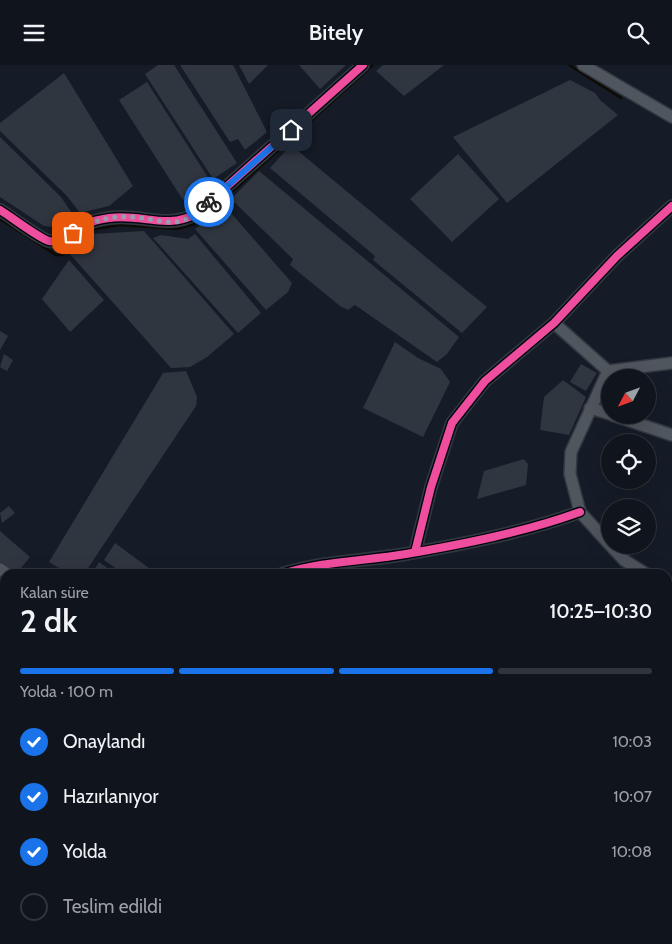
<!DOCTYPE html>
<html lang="tr">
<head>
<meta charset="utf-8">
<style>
	:root { --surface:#10151d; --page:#191e26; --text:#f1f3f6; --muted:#9c9fa4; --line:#30343b; --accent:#1a73e8 }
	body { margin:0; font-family:Cabin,sans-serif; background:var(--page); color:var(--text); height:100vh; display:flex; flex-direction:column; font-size:19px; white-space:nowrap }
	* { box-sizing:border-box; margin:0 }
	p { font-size:16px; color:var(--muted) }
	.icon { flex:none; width:28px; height:28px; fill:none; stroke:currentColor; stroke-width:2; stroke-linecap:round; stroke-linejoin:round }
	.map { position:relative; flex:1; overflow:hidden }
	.panel { position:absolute; left:0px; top:504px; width:672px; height:376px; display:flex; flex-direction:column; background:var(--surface); border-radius:15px 15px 0 0; box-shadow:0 5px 20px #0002,0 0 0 1px var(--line) }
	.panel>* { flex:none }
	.needle { width:32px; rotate:229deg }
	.tools { position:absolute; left:601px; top:304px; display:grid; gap:10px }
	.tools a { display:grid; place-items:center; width:55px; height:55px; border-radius:50%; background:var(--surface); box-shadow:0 5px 20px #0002,0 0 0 1px var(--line); font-size:25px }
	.pin { position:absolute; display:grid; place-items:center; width:42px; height:42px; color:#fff; margin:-21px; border-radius:10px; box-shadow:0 2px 8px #0006 }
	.courier { position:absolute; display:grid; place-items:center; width:50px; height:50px; margin:-25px; border:4px solid #1a73e8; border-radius:50%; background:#fff; color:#222; box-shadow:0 1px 6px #0007 }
	.head em { font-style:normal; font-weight:600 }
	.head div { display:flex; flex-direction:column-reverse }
	.head { display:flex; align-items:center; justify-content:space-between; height:85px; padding:0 20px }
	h1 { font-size:32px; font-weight:600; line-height:38px }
	.bar { display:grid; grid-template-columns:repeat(4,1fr); gap:8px 5px; align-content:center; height:60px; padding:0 20px }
	.bar i { height:6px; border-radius:4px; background:var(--line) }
	.bar .current { background:var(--accent) }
	.bar p { grid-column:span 4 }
	ol { padding:0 20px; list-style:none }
	li { display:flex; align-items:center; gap:15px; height:55px }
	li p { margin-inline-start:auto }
	li .icon { padding:5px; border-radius:50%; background:var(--accent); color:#fff; stroke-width:4 }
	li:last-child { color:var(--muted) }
	li i { width:28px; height:28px; border:2px solid var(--line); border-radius:50% }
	header { display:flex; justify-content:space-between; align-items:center; height:65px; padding:0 20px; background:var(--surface); font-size:22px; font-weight:600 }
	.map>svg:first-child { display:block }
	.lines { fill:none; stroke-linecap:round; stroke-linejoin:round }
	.stream { stroke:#0e0b04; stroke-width:2.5 }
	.building { fill:#303640 }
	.minor-casing { stroke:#323841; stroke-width:14 }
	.highway-casing { stroke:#323841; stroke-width:19 }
	.minor { stroke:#50565e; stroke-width:11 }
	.highway { stroke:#525c6a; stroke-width:16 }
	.cycleway-casing { stroke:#02060e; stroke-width:11 }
	.cycleway { stroke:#ef4d9e; stroke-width:8 }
	.done { stroke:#969fac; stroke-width:5; stroke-dasharray:0 9 }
	.route { stroke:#1a73e8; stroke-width:6 }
</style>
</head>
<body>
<header><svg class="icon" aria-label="menu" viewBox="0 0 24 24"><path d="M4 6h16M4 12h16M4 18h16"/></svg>Bitely<svg class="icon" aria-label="search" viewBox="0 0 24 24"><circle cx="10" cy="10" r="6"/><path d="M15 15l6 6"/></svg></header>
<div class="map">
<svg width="672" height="879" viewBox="0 0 672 879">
	<rect width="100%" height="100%" fill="#151c27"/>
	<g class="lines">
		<path class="stream" d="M569,0L621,33
			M0,154L56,190H62L79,171L95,164L120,160L177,164L194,159L214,143L373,0
			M668,620L672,618"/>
	</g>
	<path class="building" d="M158,0H174L237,98L213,114L145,9Z
		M180,0H233L267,67L245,85L238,74L230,77Z
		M239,0H268L249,19Z
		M299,0H346L320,24Z
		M383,0H444L404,31L376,6Z
		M64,8L133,121L109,141L80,148L67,131L0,66V58Z
		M570,15L595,28L600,35L618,50L507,138L453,72Z
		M147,17L211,117L183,135L119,35Z
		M0,72L61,132L74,151L67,157L53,162L44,161L0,132Z
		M291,80L439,203L487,242L462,268L373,195L375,191L270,103Z
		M458,89L499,134L452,177L410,134Z
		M259,106L459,272L447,289L437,297L355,240L348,245L340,241L290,200L293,194L231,134Z
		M225,141L292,218L288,227L266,245L195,164Z
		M144,166L234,269L207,292L190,302L171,303L70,189L92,169Z
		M195,169L261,248L238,268L153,173L161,170L188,174Z
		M69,195L104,235L70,267L42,234Z
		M0,266L8,271L0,285Z
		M395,277L418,293L441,304L450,317L423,372L363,343Z
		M4,289L13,295L7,306L0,302Z
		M581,299L597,308L586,326L570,317Z
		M186,306L197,332L196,341L84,509H69L49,497L163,308Z
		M563,315L586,332L569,370L540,365L544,332Z
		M524,394L528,399L526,420L477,434L484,406Z
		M9,441L15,448L2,458L0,448Z
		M0,466L30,492L16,509L0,499Z
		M115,478L157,509H124L104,495Z
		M99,497L116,509H92Z
		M5,691V711L0,713V692Z
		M5,729V746L0,748V731Z
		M176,875H233L232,879H175Z"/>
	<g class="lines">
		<g class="minor-casing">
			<path id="minor" d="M583,0L672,52
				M0,145C10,151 40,174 49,176C65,178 74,165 86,159C93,156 102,154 109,153C141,148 166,165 196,149L363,0
				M554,258L608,306L672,298
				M608,306L571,387L570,409L580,447L610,480
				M590,343L610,349
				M612,350L672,370
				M610,480L624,495L646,509
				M415,487L431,422L452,358L485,316L554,258L617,191L672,141
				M0,504L7,509
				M282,509C323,496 365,496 406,489C464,479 525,467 580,447
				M668,519L672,521
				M668,547L672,546
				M0,576L5,567
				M668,692L672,693
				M668,801L672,800
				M572,875L573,879
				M613,875L617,879
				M238,879L239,877"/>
		</g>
		<g class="highway-casing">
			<path id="highway" d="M0,592L5,593
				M0,607L5,608
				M668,768L672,769
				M668,781L672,783"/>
		</g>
		<use href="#minor" class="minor"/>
		<use href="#highway" class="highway"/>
		<g class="cycleway-casing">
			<path id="cycleway" d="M0,145C10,151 40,174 49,176C65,178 74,165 86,159C93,156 102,154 109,153C141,148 166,165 196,149L363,0
				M415,487L431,422L452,358L485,316L554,258L617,191L672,141
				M282,509C323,496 365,496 406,489C464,479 525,467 580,447"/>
		</g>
		<use href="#cycleway" class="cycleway"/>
	</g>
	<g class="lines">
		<path class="done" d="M73,168C93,154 118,149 142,153C156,155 170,160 184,155C194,152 201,144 209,137"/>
		<path class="route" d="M209,137L291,65"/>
	</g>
</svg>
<div class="tools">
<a><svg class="needle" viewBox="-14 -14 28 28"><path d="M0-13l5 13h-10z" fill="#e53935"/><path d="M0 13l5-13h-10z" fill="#9c9fa4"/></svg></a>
<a><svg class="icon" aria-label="locate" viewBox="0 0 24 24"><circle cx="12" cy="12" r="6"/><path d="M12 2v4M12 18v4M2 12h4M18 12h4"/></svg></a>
<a><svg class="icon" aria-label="layers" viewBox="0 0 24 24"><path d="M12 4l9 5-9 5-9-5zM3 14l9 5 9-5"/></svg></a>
</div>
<div class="pin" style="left:73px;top:168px;background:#ea580c"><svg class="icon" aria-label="bag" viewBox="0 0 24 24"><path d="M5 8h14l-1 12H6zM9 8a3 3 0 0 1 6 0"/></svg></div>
<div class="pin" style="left:291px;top:65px;background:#1f2937"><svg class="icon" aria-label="home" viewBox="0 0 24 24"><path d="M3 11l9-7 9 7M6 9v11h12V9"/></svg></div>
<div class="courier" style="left:209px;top:137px"><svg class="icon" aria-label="bike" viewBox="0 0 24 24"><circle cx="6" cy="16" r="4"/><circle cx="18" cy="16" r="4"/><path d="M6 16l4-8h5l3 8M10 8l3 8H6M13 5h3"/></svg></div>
<section class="panel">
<div class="head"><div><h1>2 dk</h1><p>Kalan süre</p></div><em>10:25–10:30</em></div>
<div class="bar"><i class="current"></i><i class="current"></i><i class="current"></i><i></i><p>Yolda · 100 m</p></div>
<ol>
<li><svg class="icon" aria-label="check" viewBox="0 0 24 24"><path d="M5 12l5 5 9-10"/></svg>Onaylandı<p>10:03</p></li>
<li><svg class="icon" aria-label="check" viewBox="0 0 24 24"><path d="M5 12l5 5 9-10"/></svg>Hazırlanıyor<p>10:07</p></li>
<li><svg class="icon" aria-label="check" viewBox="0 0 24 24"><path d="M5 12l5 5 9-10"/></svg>Yolda<p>10:08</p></li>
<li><i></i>Teslim edildi</li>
</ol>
</section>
</div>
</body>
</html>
